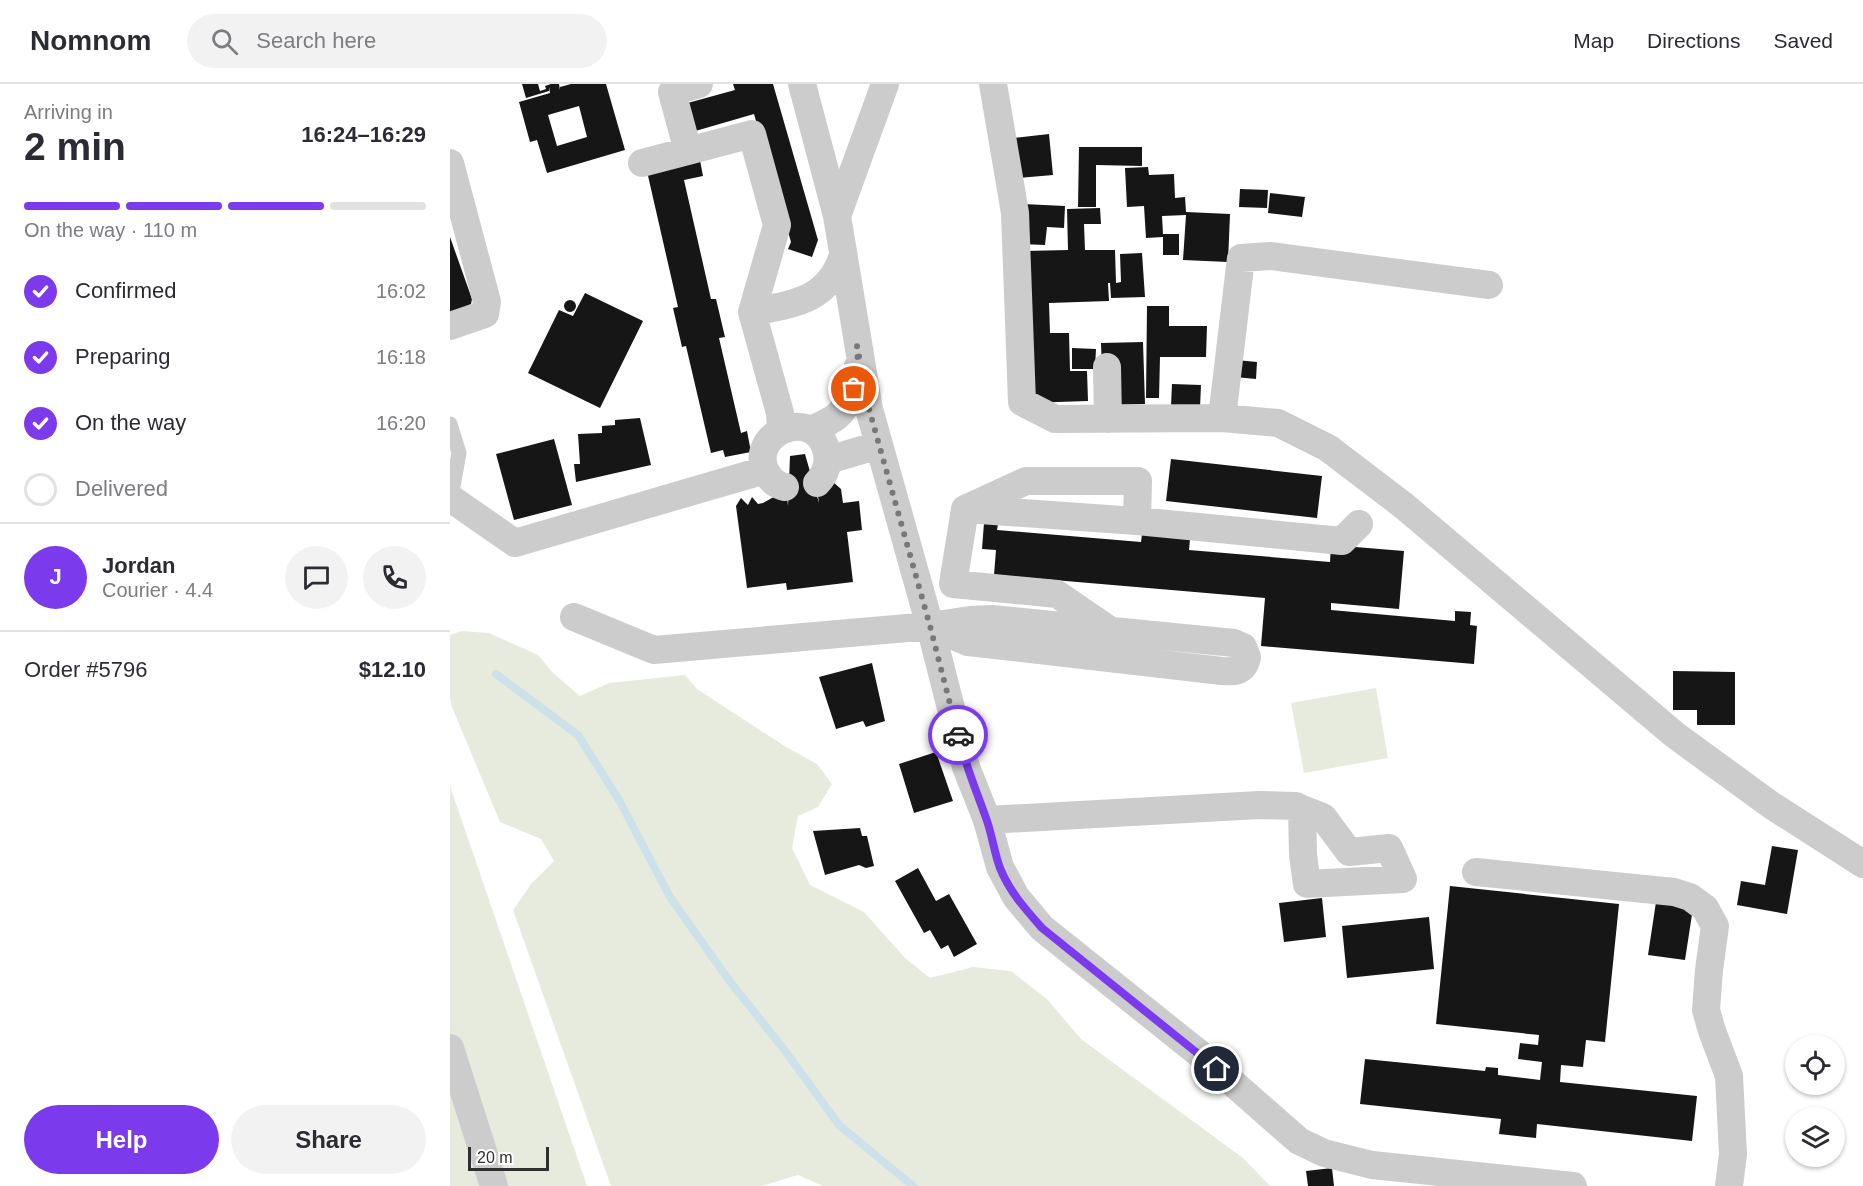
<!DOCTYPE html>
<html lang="en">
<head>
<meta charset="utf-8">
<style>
	:root { --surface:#fff; --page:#f2f2f3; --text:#2b2b33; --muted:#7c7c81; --line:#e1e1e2; --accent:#7c3aed }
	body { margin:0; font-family:Arial,sans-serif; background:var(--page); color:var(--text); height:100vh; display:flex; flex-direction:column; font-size:22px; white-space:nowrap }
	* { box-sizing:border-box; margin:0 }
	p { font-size:20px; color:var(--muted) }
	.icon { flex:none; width:33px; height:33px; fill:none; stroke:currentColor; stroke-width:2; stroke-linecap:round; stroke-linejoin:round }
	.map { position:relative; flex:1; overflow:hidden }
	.details { display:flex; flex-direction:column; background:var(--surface); width:450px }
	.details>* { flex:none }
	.fabs { position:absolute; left:1335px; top:951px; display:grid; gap:12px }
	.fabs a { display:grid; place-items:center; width:60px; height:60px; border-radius:50%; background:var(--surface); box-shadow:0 2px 4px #0004; font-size:30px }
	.scale { position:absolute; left:18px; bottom:15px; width:81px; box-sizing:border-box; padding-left:6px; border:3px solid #2f2f2f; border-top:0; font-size:16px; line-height:21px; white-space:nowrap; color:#2f2f2f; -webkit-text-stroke:4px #fff; paint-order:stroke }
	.pin { position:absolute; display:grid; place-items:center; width:51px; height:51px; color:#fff; margin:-26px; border:3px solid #fff; border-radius:50%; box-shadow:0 2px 6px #0007 }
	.courier { position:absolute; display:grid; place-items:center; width:60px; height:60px; margin:-30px; border:4px solid #7c3aed; border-radius:50%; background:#fff; color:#222; box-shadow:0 2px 8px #0007 }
	.head em { font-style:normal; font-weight:700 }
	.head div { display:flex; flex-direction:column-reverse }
	.head { display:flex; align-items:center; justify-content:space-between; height:102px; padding:0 24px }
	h1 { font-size:39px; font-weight:700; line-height:45px }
	.bar { display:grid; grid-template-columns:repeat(4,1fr); gap:9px 6px; align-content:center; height:72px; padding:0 24px }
	.bar i { height:8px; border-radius:4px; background:var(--line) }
	.bar .selected { background:var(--accent) }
	.bar p { grid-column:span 4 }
	.line { display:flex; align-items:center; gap:15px; padding:0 24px; border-top:2px solid var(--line) }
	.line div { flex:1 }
	.round { display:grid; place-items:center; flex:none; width:63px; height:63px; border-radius:32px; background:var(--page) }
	ol { padding:0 24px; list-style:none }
	li { display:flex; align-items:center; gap:18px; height:66px }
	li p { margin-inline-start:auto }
	li .icon { padding:6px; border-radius:50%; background:var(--accent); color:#fff; stroke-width:4 }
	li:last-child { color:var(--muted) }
	li i { width:33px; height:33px; border:3px solid var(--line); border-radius:50% }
	.primary-button { display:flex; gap:12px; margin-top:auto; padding:12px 24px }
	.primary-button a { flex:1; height:69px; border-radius:36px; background:var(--accent); color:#fff; font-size:24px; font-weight:700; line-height:69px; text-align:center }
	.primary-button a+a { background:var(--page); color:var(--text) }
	header { display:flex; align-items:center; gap:36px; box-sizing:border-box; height:84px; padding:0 30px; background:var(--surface); border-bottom:2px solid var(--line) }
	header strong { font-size:28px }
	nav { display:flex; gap:33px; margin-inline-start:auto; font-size:21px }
	.search { width:420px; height:54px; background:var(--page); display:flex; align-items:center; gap:15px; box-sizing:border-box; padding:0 21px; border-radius:33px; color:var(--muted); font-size:22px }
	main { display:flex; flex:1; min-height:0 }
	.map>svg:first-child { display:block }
	.green { fill:#e6ebde }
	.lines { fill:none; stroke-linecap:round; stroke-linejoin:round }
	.stream { stroke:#cce1e9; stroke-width:8 }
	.building { fill:#161616; fill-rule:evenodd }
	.lane { stroke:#ccc; stroke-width:15 }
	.street { stroke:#ccc; stroke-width:28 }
	.done { stroke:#787878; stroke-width:6; stroke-dasharray:0 10.8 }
	.route { stroke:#7c3aed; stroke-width:8 }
</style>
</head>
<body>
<header>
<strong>Nomnom</strong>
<div class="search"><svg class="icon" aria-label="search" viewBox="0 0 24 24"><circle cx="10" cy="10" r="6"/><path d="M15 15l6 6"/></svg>Search here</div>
<nav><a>Map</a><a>Directions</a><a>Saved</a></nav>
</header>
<main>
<section class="details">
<div class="head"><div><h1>2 min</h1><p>Arriving in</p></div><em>16:24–16:29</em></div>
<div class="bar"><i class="selected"></i><i class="selected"></i><i class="selected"></i><i></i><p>On the way · 110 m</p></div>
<ol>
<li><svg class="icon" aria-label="check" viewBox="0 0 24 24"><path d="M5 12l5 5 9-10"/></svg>Confirmed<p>16:02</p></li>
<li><svg class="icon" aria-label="check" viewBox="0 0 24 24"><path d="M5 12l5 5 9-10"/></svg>Preparing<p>16:18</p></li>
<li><svg class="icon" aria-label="check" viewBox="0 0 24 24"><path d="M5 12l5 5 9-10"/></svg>On the way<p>16:20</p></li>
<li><i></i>Delivered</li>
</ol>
<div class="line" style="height:108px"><b class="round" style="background:var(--accent);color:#fff">J</b><div><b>Jordan</b><p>Courier · 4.4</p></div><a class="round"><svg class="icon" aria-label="chat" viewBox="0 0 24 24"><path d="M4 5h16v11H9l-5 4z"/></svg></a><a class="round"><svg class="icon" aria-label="phone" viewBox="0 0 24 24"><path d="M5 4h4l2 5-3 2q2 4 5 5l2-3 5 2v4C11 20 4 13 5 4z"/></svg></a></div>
<div class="line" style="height:78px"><div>Order #5796</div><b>$12.10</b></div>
<div class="primary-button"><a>Help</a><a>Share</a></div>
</section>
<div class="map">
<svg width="1413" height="1102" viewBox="0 0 1413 1102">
	<rect width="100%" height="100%" fill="#fff"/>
	<path class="green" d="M11,547L39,549L88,571L103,589L130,612L159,599L235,591L247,605L336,663L367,680L382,700L368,723L348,732L342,764L360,801L414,828L455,874L480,894L523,883L561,887L597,915L631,955L793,1074L820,1102H373L348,1091L312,1102H161L63,826L82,799L104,777L91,755L50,738L2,623L0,614V551Z
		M926,604L938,674L854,689L841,619Z
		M0,702L137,1102H0Z"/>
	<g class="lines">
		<path class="stream" d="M46,590L128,651L169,716L220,813L278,895L336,968L389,1041L463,1102"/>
	</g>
	<path class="building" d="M72,0H88L90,7L96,5L95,2L101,0H109L110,6V3L121,0H156L175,66L97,89L87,56L80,58L69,18L100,9L99,3V7L76,14ZM129,22L137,53L107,62L98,31Z
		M283,0H323L368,156L362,173L338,165L341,158L304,30L242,48L234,20L285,6Z
		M599,50L603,91L568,94L564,54Z
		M629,63H692V82L646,81V123H628Z
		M249,71L253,92L234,96L261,215H266L275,253L269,254L291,349L297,347L301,368L275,373L273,366L261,369L236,262L232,263L223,224L228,223L196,83Z
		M698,83L699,91L724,90L725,114L735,113L736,128L780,130L778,178L733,176L736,131L712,132L713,150H729V171H713V153L696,154L694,122L677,123L675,84Z
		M790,105L818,106L817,124L789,123Z
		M820,109L855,113L852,133L818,129Z
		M573,120L615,122L614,144L597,143L595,161L571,160Z
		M650,124L651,140H634L635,166H665L666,199L671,198L670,170L692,169L695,213L661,214L660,199H658L659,217L599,219L600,249H619L620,287H637L638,317L577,319L574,167L618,166L617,125Z
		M0,153L22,215L21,220L0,232Z
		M135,209L193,237L150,324L78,289L109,226L123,232Z
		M114 222a6 6 0 1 1 12 0a6 6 0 1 1-12 0Z
		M697,222H719V242H757L756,273H710L709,314H696Z
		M693,258L695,320L653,321L651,259Z
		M622,264L646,265L645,285H622Z
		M786,276L807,278L806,295L785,293Z
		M722,300L751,301L750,324L721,322Z
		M190,334L201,381L126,398L124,380H130L128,350L152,349V342L165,341V336Z
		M104,355L122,421L64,436L46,370Z
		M355,370L369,419L368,412L383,398L391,405L393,419L409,417L412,446L397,448L403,498L337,506L336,499L297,504L286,422L291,414L298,421L302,413L308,420L313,419L329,410L337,412L338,422L340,372Z
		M721,375L872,392L867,434L716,417Z
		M534,439L548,440L547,446L691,458L692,450L740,455L739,466L880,478L881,461L954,467L949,525L881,519V526L1005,537V527L1021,528L1020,541L1027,542L1024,580L811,562L815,514L544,491L546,466L532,465Z
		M422,579L435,637L416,643L413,637L386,645L369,593Z
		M1223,587L1285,588V641H1247V626H1223Z
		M486,668L503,717L464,729L449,680Z
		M410,744L412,752H417L424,782L416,784L409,781L375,791L363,747Z
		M1322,762L1348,766L1337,830L1287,821L1291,797L1315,801Z
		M468,784L486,817L499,810L527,860L504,873L498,861L491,865L480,846L474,849L445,797Z
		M1000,802L1169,820L1155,958L1136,956L1133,983L1111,981L1110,998L1247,1012L1242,1057L1087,1040L1086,1054L1049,1050L1051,1035L910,1020L915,975L1035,987L1036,983L1048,984V991L1090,996L1092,978L1068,975L1070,959L1088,961L1089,951L986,940Z
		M872,814L876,853L834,858L829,819Z
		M1206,818L1243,824L1235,876L1198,871Z
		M979,833L984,885L897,894L892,842Z
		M882,1084L884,1102H858L856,1087Z"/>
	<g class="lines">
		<path class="lane" d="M0,340L9,369L1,414"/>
		<path class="street" d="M249,0L222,8L238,67L302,50L327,141L302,228L330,329L331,346
			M352,0L387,132L419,325L480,542L516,683L537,736L550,783L566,813L592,844L751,971L849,1057L874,1069L922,1081L1123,1102
			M543,0L565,129L572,318L605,335L772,334L828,339L878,364L954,422L1225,651L1321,721L1413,780
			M0,79L37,218L35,230L0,242
			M192,79L238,67
			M387,132L435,0
			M302,228C343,220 377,217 392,174
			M657,283L658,335
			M772,334L791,174L820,172L1039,201
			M361,346C369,342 380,338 387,332C401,320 406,299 408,282
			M378,376L429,361
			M335,403C326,401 322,397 317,390C295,351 362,320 376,365C380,378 376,390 367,399
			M0,414L65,459L315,386
			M515,425L687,437L688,397H576L515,425L503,500L607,510L658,545
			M687,437L892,457L909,440
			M124,533L204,566L480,542
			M542,535L784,559L793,563L797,573C794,588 785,588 772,587L518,558L480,542L520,536Z
			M537,736L809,721L846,722L852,725L853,771L857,800L953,795L939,764L899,768L873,733L852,725
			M1026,788L1224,808L1240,813L1255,824L1265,842L1259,886L1256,926L1262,947L1279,992L1283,1070L1279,1102
			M0,964L44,1102"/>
	</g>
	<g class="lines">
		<path class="done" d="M404,305L408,283L407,262L419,325L480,542L508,651"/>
		<path class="route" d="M508,651C515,680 526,706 536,734C542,750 544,768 550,784C559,807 576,826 592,844L767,985"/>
	</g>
</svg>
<div class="fabs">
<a><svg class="icon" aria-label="locate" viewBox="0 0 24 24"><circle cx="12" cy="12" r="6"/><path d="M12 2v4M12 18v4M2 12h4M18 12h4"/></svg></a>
<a><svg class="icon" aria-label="layers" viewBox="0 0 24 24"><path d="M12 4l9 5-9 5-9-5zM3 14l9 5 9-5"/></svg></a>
</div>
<div class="scale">20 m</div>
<div class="pin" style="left:404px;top:305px;background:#ea580c"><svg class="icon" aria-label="bag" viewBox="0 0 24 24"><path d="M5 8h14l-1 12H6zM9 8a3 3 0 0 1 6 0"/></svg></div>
<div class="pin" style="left:767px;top:985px;background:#1f2937"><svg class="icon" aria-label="home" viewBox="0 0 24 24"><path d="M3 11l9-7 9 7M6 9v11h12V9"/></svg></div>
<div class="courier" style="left:508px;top:651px"><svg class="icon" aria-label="car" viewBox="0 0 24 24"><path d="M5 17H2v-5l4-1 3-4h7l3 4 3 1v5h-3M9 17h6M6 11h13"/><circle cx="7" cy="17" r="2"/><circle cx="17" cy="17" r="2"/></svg></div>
</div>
</main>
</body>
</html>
